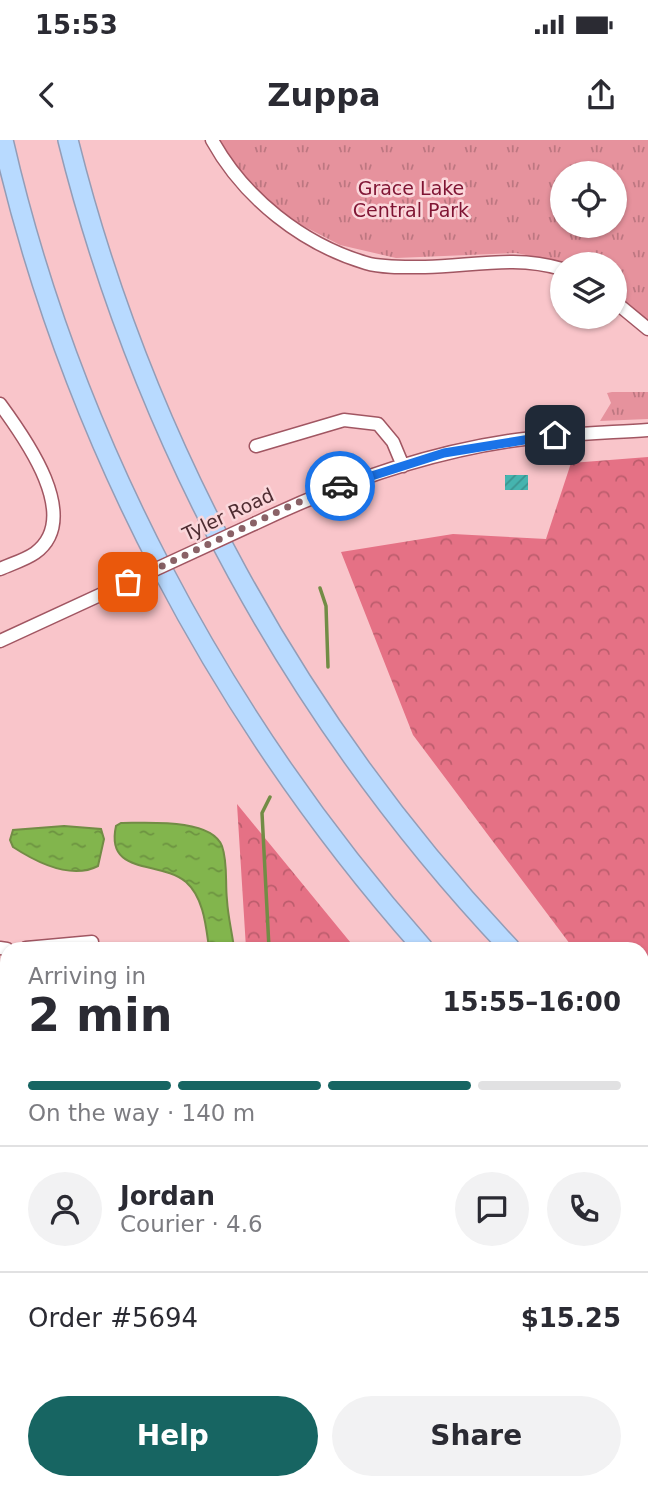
<!DOCTYPE html>
<html lang="en">
<head>
<meta charset="utf-8">
<style>
	:root { --surface:#fff; --page:#f2f2f3; --text:#2b2b33; --muted:#7c7c81; --line:#e1e1e2; --accent:#176562 }
	body { margin:0; font-family:"DejaVu Sans",sans-serif; background:var(--page); color:var(--text); height:100vh; display:flex; flex-direction:column; font-size:26px; white-space:nowrap }
	* { box-sizing:border-box; margin:0 }
	p { font-size:23px; color:var(--muted) }
	.icon { flex:none; width:38px; height:38px; fill:none; stroke:currentColor; stroke-width:2; stroke-linecap:round; stroke-linejoin:round }
	.map { position:relative; flex:1; overflow:hidden }
	.sheet { position:absolute; left:0px; top:802px; width:649px; height:548px; display:flex; flex-direction:column; background:var(--surface); border-radius:21px 21px 0 0; box-shadow:0 2px 5px #0004 }
	.sheet>* { flex:none }
	.buttons { position:absolute; left:550px; top:21px; display:grid; gap:14px }
	.buttons a { display:grid; place-items:center; width:77px; height:77px; border-radius:50%; background:var(--surface); box-shadow:0 2px 5px #0004; font-size:35px }
	.pin { position:absolute; display:grid; place-items:center; width:60px; height:60px; color:#fff; margin:-30px; border-radius:14px; box-shadow:0 4px 10px #0006 }
	.courier { position:absolute; display:grid; place-items:center; width:70px; height:70px; margin:-35px; border:5px solid #1a73e8; border-radius:50%; background:#fff; color:#222; box-shadow:0 2px 9px #0007 }
	.overview em { font-style:normal; font-weight:600 }
	.overview div { display:flex; flex-direction:column-reverse }
	.overview { display:flex; align-items:center; justify-content:space-between; height:119px; padding:0 28px }
	h1 { font-size:46px; font-weight:600; line-height:52px }
	.bar { display:grid; grid-template-columns:repeat(4,1fr); gap:10px 7px; align-content:center; height:84px; padding:0 28px }
	.bar i { height:9px; border-radius:5px; background:var(--line) }
	.bar .active { background:var(--accent) }
	.bar p { grid-column:span 4 }
	.line { display:flex; align-items:center; gap:18px; padding:0 28px; border-top:2px solid var(--line) }
	.line div { flex:1 }
	.round { display:grid; place-items:center; flex:none; width:74px; height:74px; border-radius:37px; background:var(--page) }
	.primary-button { display:flex; gap:14px; margin-top:auto; padding:14px 28px }
	.primary-button a { flex:1; height:80px; border-radius:42px; background:var(--accent); color:#fff; font-size:28px; font-weight:600; line-height:80px; text-align:center }
	.primary-button a+a { background:var(--page); color:var(--text) }
	.status { display:flex; justify-content:space-between; align-items:center; height:49px; padding:0 35px; background:var(--surface); direction:ltr }
	.status svg { height:19px; fill:currentColor }
	header { display:flex; justify-content:space-between; align-items:center; height:91px; padding:0 28px; background:var(--surface); font-size:32px; font-weight:600 }
	.map>svg:first-child { display:block }
	.forest { fill:url(#forest-crowns) }
	.park { fill:url(#park-tufts); fill-rule:evenodd }
	.water { fill:url(#water-ripples); stroke:#728c45; stroke-width:2 }
	.lines { fill:none; stroke-linecap:round; stroke-linejoin:round }
	.stream { stroke:#728c45; stroke-width:3.5 }
	.building { fill:url(#building-hatch) }
	.minor-casing { stroke:#a15662; stroke-width:15 }
	.highway-casing { stroke:#939db7; stroke-width:22 }
	.minor { stroke:#fff; stroke-width:12 }
	.highway { stroke:#b8daff; stroke-width:19 }
	.minor-bridge-casing { stroke:#a15662; stroke-width:15; stroke-linecap:butt }
	.minor-bridge { stroke:#fff; stroke-width:12 }
	.done { stroke:#8a6267; stroke-width:7; stroke-dasharray:0 12.6 }
	.route { stroke:#1a73e8; stroke-width:9 }
	.labels { text-anchor:middle; stroke-width:5; stroke-linejoin:round; paint-order:stroke }
	.park-label { font-size:19px; fill:#7f1433; stroke:#fbd7db }
	.street-label { font-size:19px; fill:#4e2c31; stroke:#fbd7db }
</style>
</head>
<body>
<div class="status"><b>15:53</b><svg viewBox="0 0 49 12"><path d="M0 12V9h3v3zM5 12V6h3v6zM10 12V3h3v9zM15 12V0h3v12zM26 1h20v11H26zM47 4h2v5h-2z"/></svg></div>
<header><svg class="icon" aria-label="back" viewBox="0 0 24 24"><path d="M15 5l-7 7 7 7"/></svg>Zuppa<svg class="icon" aria-label="share" viewBox="0 0 24 24"><path d="M12 15V3M7 8l5-5 5 5M5 13v7h14v-7"/></svg></header>
<div class="map">
<svg width="648" height="1348" viewBox="0 0 648 1348">
	<defs>
		<pattern id="forest-crowns" width="20" height="18" patternUnits="userSpaceOnUse" patternTransform="scale(1.75)"><rect width="20" height="18" fill="#e57185"/><path d="M2 6a3 3 0 1 1 6 0M12 15a3 3 0 1 1 6 0" fill="none" stroke="#bc5d6d"/></pattern>
		<pattern id="park-tufts" width="24" height="20" patternUnits="userSpaceOnUse" patternTransform="scale(1.75)"><rect width="24" height="20" fill="#e6929d"/><path d="M3 7l-1-3M5 7V3M7 7l1-3M15 17l-1-3M17 17v-4M19 17l1-3" fill="none" stroke="#bd7781"/></pattern>
		<pattern id="water-ripples" width="26" height="14" patternUnits="userSpaceOnUse" patternTransform="scale(1.75)"><rect width="26" height="14" fill="#82b54d"/><path d="M2 4q2-2 4 0t4 0M15 11q2-2 4 0t4 0" fill="none" stroke="#6d9341"/></pattern>
		<pattern id="building-hatch" width="6" height="6" patternUnits="userSpaceOnUse" patternTransform="scale(1.75)"><rect width="6" height="6" fill="#45b4af"/><path d="M-1 1l2-2M0 6l6-6M5 7l2-2" fill="none" stroke="#3c938f"/></pattern>
	</defs>
	<rect width="100%" height="100%" fill="#f9c5ca"/>
	<path class="forest" d="M648,317V877L642,873V808H573L413,595L341,412L453,394L546,399L571,323Z
		M237,664L355,808H246Z
		M642,1095L648,1100V1348H0V1243L7,1241V1342H642Z"/>
	<path class="park" d="M216,0H648V181L614,152V124H570L516,113L396,118L340,105L286,77L249,45ZM562,33H614V86H562Z
		M612,252H648V279L600,281L611,263L607,253Z"/>
	<path class="water" d="M121,683C147,683 211,678 222,706C228,723 225,743 227,760C228,777 232,792 234,808H209C206,787 204,758 186,742C160,720 105,736 116,686Z
		M64,686L101,689L104,699L98,726C71,740 36,722 13,707L10,700L13,690Z"/>
	<g class="lines">
		<path class="stream" d="M320,448L326,466L328,527
			M269,808L262,673L270,657
			M298,1342V1348"/>
	</g>
	<path class="building" d="M505,335H528V350H505Z"/>
	<g class="lines">
		<g class="minor-casing">
			<path id="minor" d="M212,0C244,58 302,104 366,123C383,128 407,127 425,127C472,126 515,115 562,129
				M614,161L648,189
				M0,264C25,298 83,378 35,413C25,420 11,424 0,429
				M256,306L344,280L378,284L393,302L403,326
				M256,383C336,345 422,314 509,301C555,294 602,293 648,290
				M0,501L128,442
				M0,808L7,809
				M26,808L92,802
				M0,1118L7,1120
				M0,1227L7,1225"/>
		</g>
		<g class="highway-casing">
			<path id="highway" d="M3,0C71,298 221,580 423,808
				M68,0C143,301 297,583 510,808
				M642,935L648,940
				M642,1018L648,1023"/>
		</g>
		<use href="#minor" class="minor"/>
		<use href="#highway" class="highway"/>
		<g class="minor-bridge-casing">
			<path id="minor-bridge" d="M128,442L256,383"/>
		</g>
		<use href="#minor-bridge" class="minor-bridge"/>
	</g>
	<g class="lines">
		<path class="done" d="M128,442L292,365L340,346"/>
		<path class="route" d="M340,346L444,313L555,295"/>
	</g>
	<g class="labels">
		<g class="park-label">
			<text x="411" y="55">Grace Lake<tspan x="411" dy="22">Central Park</tspan></text>
		</g>
		<g class="street-label">
			<text transform="translate(228 374) rotate(-25)" y="7">Tyler Road</text>
		</g>
	</g>
</svg>
<div class="buttons">
<a><svg class="icon" aria-label="locate" viewBox="0 0 24 24"><circle cx="12" cy="12" r="6"/><path d="M12 2v4M12 18v4M2 12h4M18 12h4"/></svg></a>
<a><svg class="icon" aria-label="layers" viewBox="0 0 24 24"><path d="M12 4l9 5-9 5-9-5zM3 14l9 5 9-5"/></svg></a>
</div>
<div class="pin" style="left:128px;top:442px;background:#ea580c"><svg class="icon" aria-label="bag" viewBox="0 0 24 24"><path d="M5 8h14l-1 12H6zM9 8a3 3 0 0 1 6 0"/></svg></div>
<div class="pin" style="left:555px;top:295px;background:#1f2937"><svg class="icon" aria-label="home" viewBox="0 0 24 24"><path d="M3 11l9-7 9 7M6 9v11h12V9"/></svg></div>
<div class="courier" style="left:340px;top:346px"><svg class="icon" aria-label="car" viewBox="0 0 24 24"><path d="M5 17H2v-5l4-1 3-4h7l3 4 3 1v5h-3M9 17h6M6 11h13"/><circle cx="7" cy="17" r="2"/><circle cx="17" cy="17" r="2"/></svg></div>
<section class="sheet">
<div class="overview"><div><h1>2 min</h1><p>Arriving in</p></div><em>15:55–16:00</em></div>
<div class="bar"><i class="active"></i><i class="active"></i><i class="active"></i><i></i><p>On the way · 140 m</p></div>
<div class="line" style="height:126px"><a class="round"><svg class="icon" aria-label="person" viewBox="0 0 24 24"><circle cx="12" cy="8" r="4"/><path d="M4 21q1-7 8-7t8 7"/></svg></a><div><b>Jordan</b><p>Courier · 4.6</p></div><a class="round"><svg class="icon" aria-label="chat" viewBox="0 0 24 24"><path d="M4 5h16v11H9l-5 4z"/></svg></a><a class="round"><svg class="icon" aria-label="phone" viewBox="0 0 24 24"><path d="M5 4h4l2 5-3 2q2 4 5 5l2-3 5 2v4C11 20 4 13 5 4z"/></svg></a></div>
<div class="line" style="height:91px"><div>Order #5694</div><b>$15.25</b></div>
<div class="primary-button"><a>Help</a><a>Share</a></div>
</section>
</div>
</body>
</html>
